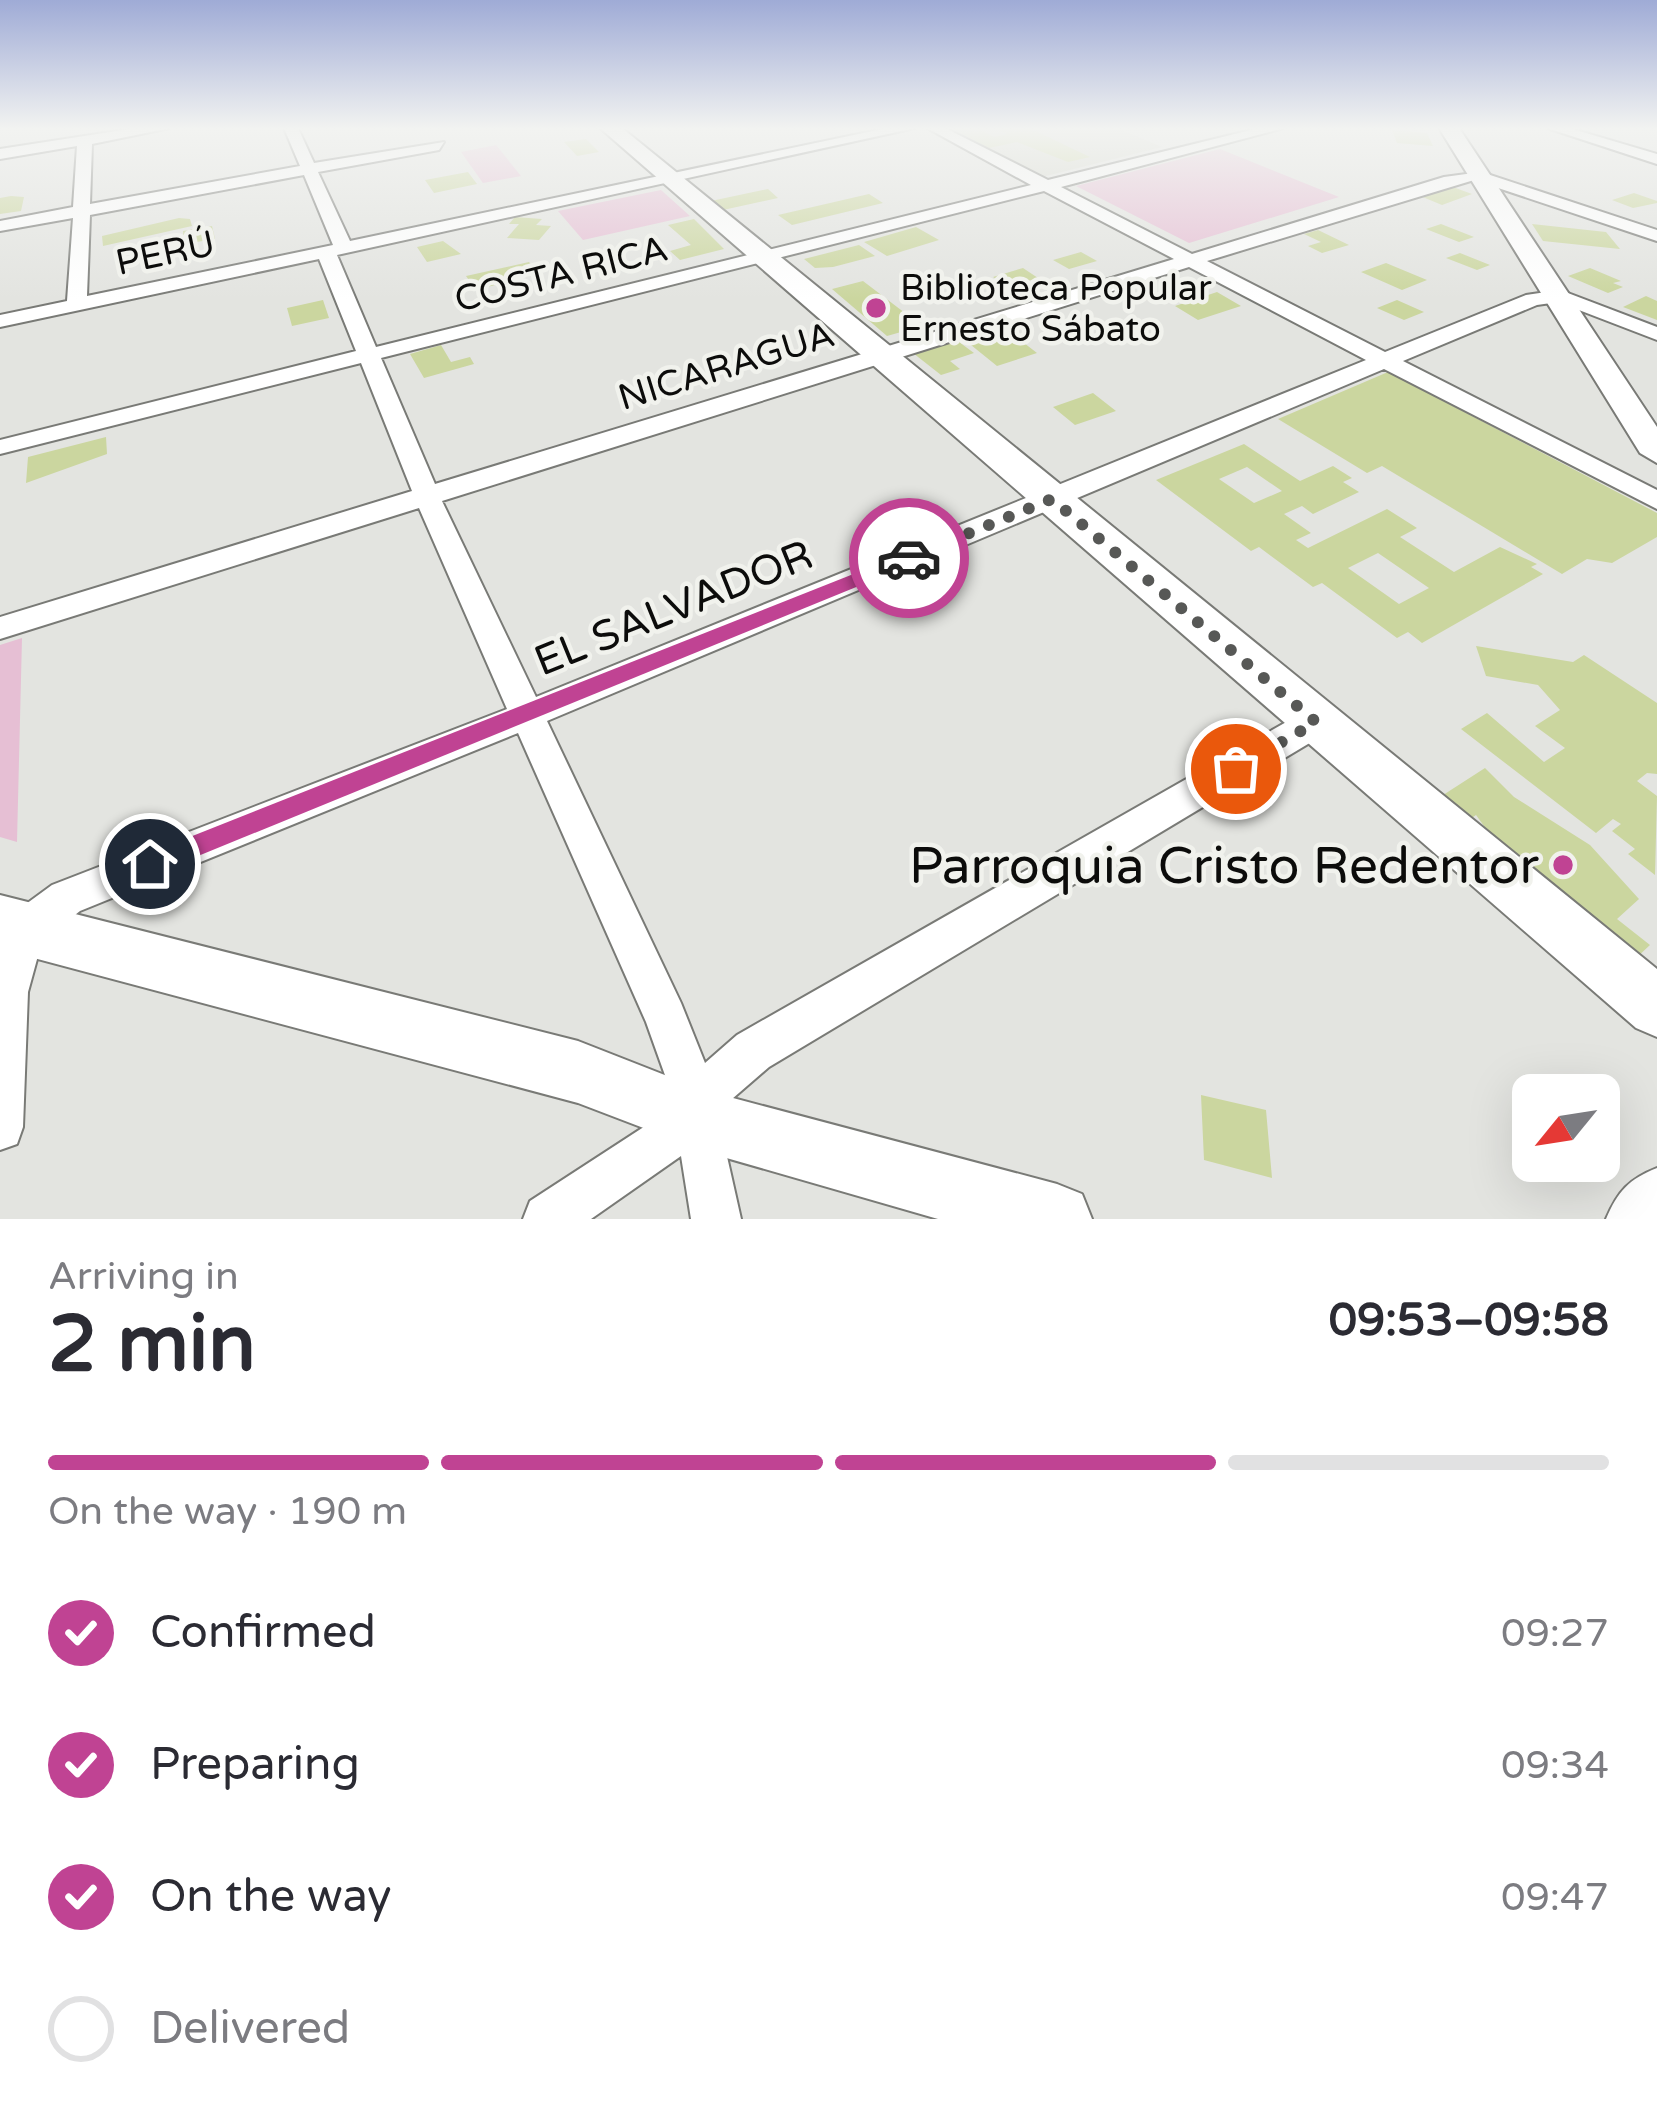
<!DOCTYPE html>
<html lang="en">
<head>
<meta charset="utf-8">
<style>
	:root { --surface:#fff; --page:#f7f7f7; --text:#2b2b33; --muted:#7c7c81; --line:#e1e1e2; --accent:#c04393 }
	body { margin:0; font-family:"Varela Round",sans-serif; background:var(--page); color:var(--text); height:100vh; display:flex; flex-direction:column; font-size:45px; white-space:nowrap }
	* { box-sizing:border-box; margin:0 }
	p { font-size:39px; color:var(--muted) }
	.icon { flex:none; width:66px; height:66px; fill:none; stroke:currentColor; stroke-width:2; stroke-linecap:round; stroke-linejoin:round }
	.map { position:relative; height:1219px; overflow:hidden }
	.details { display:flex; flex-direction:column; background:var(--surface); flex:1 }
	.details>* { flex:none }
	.needle { width:78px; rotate:240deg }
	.controls { position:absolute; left:1512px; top:1074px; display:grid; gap:24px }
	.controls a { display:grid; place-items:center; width:108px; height:108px; border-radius:18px; background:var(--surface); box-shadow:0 12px 48px #0002; font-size:60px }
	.pin { position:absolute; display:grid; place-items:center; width:102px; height:102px; color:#fff; margin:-51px; border:6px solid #fff; border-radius:50%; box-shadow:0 3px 12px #0007 }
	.courier { position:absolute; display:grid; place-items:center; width:120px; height:120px; margin:-60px; border:9px solid #c04393; border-radius:50%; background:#fff; color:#222; box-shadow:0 3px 15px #0007 }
	.summary em { font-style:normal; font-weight:700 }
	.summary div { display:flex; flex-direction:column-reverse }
	.summary { display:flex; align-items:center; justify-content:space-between; height:204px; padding:0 48px }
	h1 { font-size:78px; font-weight:700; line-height:90px }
	.bar { display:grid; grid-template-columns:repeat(4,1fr); gap:18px 12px; align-content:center; height:144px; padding:0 48px }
	.bar i { height:15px; border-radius:9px; background:var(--line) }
	.bar .on { background:var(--accent) }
	.bar p { grid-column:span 4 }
	ol { padding:0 48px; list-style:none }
	li { display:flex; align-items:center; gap:36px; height:132px }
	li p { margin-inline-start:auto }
	li .icon { padding:12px; border-radius:50%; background:var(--accent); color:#fff; stroke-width:4 }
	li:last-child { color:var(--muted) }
	li i { width:66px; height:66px; border:6px solid var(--line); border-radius:50% }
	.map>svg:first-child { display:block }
	.built { fill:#d6d8cd }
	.green { fill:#e6bfd4 }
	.building { fill:#cbd69f; fill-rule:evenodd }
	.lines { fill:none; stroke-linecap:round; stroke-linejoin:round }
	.minor-casing { stroke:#797a76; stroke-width:4 }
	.secondary-casing { stroke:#797a76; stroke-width:4 }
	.minor { fill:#fff; fill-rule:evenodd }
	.secondary { fill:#fff; fill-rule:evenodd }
	.route { fill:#c04393 }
	.done { stroke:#575856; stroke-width:12; stroke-dasharray:0 21.6 }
	.poi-dot { fill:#c04393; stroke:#f1f2ed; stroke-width:4.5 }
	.labels { text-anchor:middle; stroke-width:9; stroke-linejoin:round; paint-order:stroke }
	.far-street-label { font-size:36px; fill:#0c0c0b; stroke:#f1f2ed }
	.far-poi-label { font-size:36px; fill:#0c0c0b; stroke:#f1f2ed; text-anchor:start }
	.street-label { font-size:42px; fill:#0c0c0b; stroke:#f1f2ed }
	.near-poi-label { font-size:51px; fill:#0c0c0b; stroke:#f1f2ed; text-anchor:end }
</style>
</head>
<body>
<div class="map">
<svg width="1657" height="1219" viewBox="0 0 1657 1219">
	<rect width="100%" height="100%" fill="#e3e4e0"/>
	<path class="built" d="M946,128H1117L1162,147L1042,177Z"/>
	<path class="green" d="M496,145L521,176L483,183L461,152Z
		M1220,149L1339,197L1189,243L1076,186Z
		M661,190L690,216L583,240L558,211Z
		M22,638L17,842L0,837V645Z"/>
	<path class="building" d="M976,128L994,137L1007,134L994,128H1029L1090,157L1068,162L1017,142L989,148L953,129Z
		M1392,130L1427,133L1433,146L1397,143Z
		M586,139L599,152L577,156L564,142Z
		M468,172L477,184L434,193L425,180Z
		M1442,183L1472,194L1442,205L1413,193Z
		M768,189L778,198L723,210L711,201Z
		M1634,193L1657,201V203L1633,208L1612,200Z
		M869,194L883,203L792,225L778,215Z
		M11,196L24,197L21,211L0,214V198Z
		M515,217L542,219L536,225L551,226L539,240L507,238L519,224H509Z
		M179,218L190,219L192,226L103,246L102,236Z
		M694,219L724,249L680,260L670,251L691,245L668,225Z
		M1441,224L1474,237L1459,242L1426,229Z
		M1532,224L1606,232L1620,249L1543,241Z
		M212,226L215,239L184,244L183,231Z
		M916,227L939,240L887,256L864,242Z
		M1318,230L1349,245L1322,253L1308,246L1321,242L1304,234Z
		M443,241L461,254L427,262L417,247Z
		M859,245L875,256L833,267L815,268L804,259Z
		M1081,252L1097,261L1069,269L1053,260Z
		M1460,253L1490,265L1477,270L1446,258Z
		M529,262L535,269L525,271L529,276L476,290L466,276Z
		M1386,263L1427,280L1402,290L1361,272Z
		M1023,268L1038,278L1008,287L993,277Z
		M1590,268L1621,281L1613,283L1623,287L1608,293L1568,276Z
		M863,281L922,326L887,336L832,289Z
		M1217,292L1241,306L1198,320L1175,306Z
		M1646,296L1657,301V320L1623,307Z
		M323,300L329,318L292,326L287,308Z
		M1397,300L1424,312L1404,320L1377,308Z
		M1011,333L1037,353L997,366L971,345Z
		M955,339L974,353L950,361L960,369L941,375L913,353Z
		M441,345L451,362L470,357L474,364L424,378L410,354Z
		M1388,372L1657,513V537L1612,563L1587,559L1562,574L1382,466L1367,473L1278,419Z
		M1093,393L1116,411L1075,425L1053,407Z
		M106,437L107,454L26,483L28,457Z
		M1244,444L1300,481L1333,466L1352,478L1343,482L1359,492L1313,514L1302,506L1284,514L1311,533L1296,540L1308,548L1387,509L1417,528L1400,537L1454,572L1500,547L1537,564L1531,567L1543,574L1422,643L1408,632L1397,638L1322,583L1313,587L1259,547L1251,551L1156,480ZM1247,467L1282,491L1254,503L1219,479ZM1378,553L1429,588L1399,604L1348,568Z
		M1476,646L1573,662L1584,655L1657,703V774L1647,773L1637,781L1657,796L1655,875L1628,854L1635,849L1612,831L1621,824L1613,819L1596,833L1461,729L1487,713L1544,762L1565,748L1535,726L1560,710L1538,685L1486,676Z
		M1485,768L1514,797L1590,845L1639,899L1617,919L1650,945L1635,959L1500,848L1476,815L1469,820L1440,797Z
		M1201,1095L1266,1110L1272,1178L1204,1160Z"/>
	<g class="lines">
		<g class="minor-casing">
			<path id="minor" d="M136,128H170L92,144L90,204L300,166L284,128H298L314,163L444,142L439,150L318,172L350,241L887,128H915L337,255L376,347L1031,185L927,128H945L1048,180L1259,128H1284L1061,187L1192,254L1444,177L1481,172L1657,230V241L1474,180L1207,261L1385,352L1526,295L1560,290L1657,327V340L1558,302L1537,305L1403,361L1657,490V509L1384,369L547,721L681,1003L705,1063L737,1035L1304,712L1316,708L1328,712L1333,722L1328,732L769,1067L717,1112L741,1219H691L681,1156L591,1219H523L530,1201L676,1106L646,1022L518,733L80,911L42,941L28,992L23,1127L17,1144L0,1150V945L11,915L52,885L507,709L419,508L0,639V617L412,491L361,363L0,454V440L356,351L319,259L0,327V315L67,301L73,218L0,231V221L73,207L77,146L0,159V149ZM304,175L333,245L87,296L90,215ZM1044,191L1174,259L435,484L381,358ZM1189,267L1366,360L536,697L442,501Z
				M1547,128H1569L1657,154V164Z"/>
		</g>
		<g class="secondary-casing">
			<path id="secondary" d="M600,128H622L1657,969V1037L1636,1028Z
				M1439,128H1459L1657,427V463L1640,453Z
				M0,895L578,1041L703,1090L1057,1184L1082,1194L1092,1219H938L709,1153L578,1103L0,949Z
				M1657,1168V1219H1606C1618,1191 1629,1179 1657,1168Z"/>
		</g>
		<use href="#minor" class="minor"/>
		<use href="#secondary" class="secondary"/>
	</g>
	<linearGradient id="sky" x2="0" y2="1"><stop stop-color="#9fabd6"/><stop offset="0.43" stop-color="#f2f3f1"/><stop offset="1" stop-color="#f2f3f1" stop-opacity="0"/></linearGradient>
	<rect width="1657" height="299" fill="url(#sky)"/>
	<path class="route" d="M909,552L915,554V563L159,872H142L138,864L142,856Z"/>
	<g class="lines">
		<path class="done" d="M909,558L1052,499L1316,722L1236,769"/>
	</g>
	<g class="poi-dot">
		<circle cx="876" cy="308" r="12"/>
		<circle cx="1563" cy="865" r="12"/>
	</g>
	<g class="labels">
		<g class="far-street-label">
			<text transform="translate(165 252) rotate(-12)" y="13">PERÚ</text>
			<text transform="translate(561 273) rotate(-14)" y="13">COSTA RICA</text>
			<text transform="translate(726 365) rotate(-17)" y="13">NICARAGUA</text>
		</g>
		<g class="far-poi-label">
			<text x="900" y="300">Biblioteca Popular<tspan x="900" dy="41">Ernesto Sábato</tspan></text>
		</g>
		<g class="street-label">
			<text transform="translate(673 607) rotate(-22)" y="15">EL SALVADOR</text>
		</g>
		<g class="near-poi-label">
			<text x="1539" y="883">Parroquia Cristo Redentor</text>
		</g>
	</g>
</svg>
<div class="controls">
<a><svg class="needle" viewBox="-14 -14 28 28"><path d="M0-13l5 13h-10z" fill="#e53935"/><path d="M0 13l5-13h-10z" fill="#7c7c81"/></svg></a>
</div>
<div class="pin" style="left:1236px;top:769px;background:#ea580c"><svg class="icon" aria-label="bag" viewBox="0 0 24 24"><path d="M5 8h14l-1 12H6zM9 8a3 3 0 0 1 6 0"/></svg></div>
<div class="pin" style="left:150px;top:864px;background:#1f2937"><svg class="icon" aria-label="home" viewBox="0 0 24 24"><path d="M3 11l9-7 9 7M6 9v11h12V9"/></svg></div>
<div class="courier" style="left:909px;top:558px"><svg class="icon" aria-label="car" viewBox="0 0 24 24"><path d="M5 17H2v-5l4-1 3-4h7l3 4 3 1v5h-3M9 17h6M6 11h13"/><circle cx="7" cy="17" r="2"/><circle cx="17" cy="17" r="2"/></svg></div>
</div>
<section class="details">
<div class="summary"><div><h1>2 min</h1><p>Arriving in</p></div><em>09:53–09:58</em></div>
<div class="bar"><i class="on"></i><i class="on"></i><i class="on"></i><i></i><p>On the way · 190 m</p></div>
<ol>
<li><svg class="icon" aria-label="check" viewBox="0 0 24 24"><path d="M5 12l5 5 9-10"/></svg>Confirmed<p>09:27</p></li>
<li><svg class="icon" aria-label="check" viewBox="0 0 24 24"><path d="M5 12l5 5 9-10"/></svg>Preparing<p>09:34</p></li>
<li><svg class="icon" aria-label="check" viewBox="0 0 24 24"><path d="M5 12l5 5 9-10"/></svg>On the way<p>09:47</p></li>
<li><i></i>Delivered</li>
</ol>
</section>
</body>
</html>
